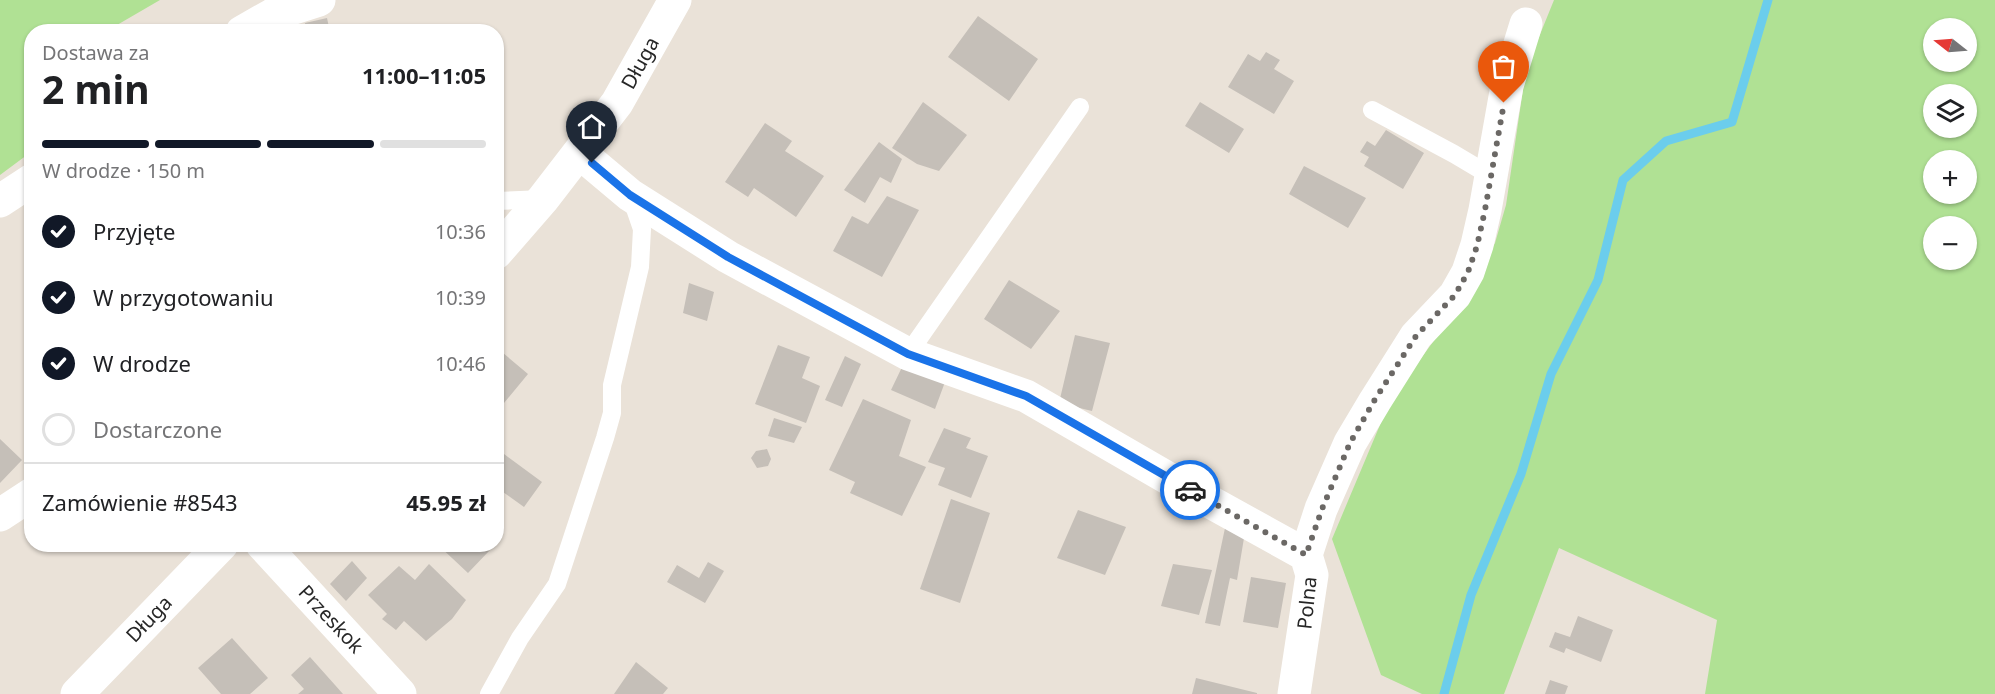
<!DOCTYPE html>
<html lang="pl">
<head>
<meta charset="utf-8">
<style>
	:root { --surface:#fff; --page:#f6f6f6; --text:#202124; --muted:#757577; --line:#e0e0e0; --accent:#111827 }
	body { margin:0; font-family:"Noto Sans",sans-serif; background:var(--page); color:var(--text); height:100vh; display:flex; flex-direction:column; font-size:22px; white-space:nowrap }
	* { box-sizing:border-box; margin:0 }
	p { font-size:20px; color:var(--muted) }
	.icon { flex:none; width:33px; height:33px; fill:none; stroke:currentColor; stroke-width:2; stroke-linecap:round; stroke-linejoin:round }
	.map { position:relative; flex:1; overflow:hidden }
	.details { position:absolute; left:24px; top:24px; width:480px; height:528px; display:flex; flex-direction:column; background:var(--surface); border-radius:24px; box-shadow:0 2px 4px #0004 }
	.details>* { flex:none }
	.needle { width:39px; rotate:287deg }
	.controls { position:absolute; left:1923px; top:18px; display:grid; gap:12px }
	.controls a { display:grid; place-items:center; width:54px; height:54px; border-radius:50%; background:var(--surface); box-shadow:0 2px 4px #0004; font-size:30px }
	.pin { position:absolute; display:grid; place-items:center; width:51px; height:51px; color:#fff; margin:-62px -26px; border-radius:50% 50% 50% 0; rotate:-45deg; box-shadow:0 0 6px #0007 }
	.pin .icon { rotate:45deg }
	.courier { position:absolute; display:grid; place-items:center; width:60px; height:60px; margin:-30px; border:4px solid #1a73e8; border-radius:50%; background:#fff; color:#222; box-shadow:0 2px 8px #0007 }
	.overview em { font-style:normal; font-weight:700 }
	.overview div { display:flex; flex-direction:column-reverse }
	.overview { display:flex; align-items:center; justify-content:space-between; height:102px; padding:0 18px }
	h1 { font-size:39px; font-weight:700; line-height:45px }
	.bar { display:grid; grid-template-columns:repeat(4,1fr); gap:9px 6px; align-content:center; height:72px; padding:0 18px }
	.bar i { height:8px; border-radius:4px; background:var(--line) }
	.bar .current { background:var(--accent) }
	.bar p { grid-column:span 4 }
	.line { display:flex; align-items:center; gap:15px; padding:0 18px; border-top:2px solid var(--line) }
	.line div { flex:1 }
	ol { padding:0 18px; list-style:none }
	li { display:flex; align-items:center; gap:18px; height:66px }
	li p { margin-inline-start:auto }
	li .icon { padding:6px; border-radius:50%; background:var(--accent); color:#fff; stroke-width:4 }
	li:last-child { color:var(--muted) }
	li i { width:33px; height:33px; border:3px solid var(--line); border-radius:50% }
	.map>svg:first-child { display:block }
	.green { fill:#b0e194; fill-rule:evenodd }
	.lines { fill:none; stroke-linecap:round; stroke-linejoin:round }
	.stream { stroke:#6bcdec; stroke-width:9 }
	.building { fill:#c5bfb8 }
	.service { stroke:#fff; stroke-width:18 }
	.minor { stroke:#fff; stroke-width:33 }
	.tertiary { stroke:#fff; stroke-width:33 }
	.done { stroke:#6b6865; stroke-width:6; stroke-dasharray:0 10.8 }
	.route { stroke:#1a73e8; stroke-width:8 }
	.labels { text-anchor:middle; stroke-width:4.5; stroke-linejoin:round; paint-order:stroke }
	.street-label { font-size:20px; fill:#272727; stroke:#fff }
</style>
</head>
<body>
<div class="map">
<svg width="1995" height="694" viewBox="0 0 1995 694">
	<rect width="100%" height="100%" fill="#eae2d8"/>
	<path class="green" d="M0,0H160L117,25L119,31L32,32L31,152L0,175Z
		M1554,0H1995V694H1705L1717,620L1559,548L1504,694H1422L1381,675L1332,539L1385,413L1400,387L1468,294L1495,243L1506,205L1526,69ZM1934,28H1966V62H1934ZM1934,94H1966V128H1934ZM1934,160H1966V194H1934ZM1934,226H1966V260H1934Z"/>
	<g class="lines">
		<path class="stream" d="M1444,694L1471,595L1521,474L1551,374L1598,280L1623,180L1666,141L1732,122L1768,0"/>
	</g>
	<path class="building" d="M978,16L1038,59L1009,101L948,57Z
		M327,18L330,32H296L306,28L305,23Z
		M1266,52L1280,60L1274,69L1294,81L1274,114L1228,87L1248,54L1260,61Z
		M923,102L967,135L939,171L917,164L892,148Z
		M1200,102L1244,129L1229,153L1185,126Z
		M765,123L792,141L785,151L824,176L796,217L754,188L748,197L725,182Z
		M1386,130L1424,153L1403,189L1364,166L1369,157L1360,152L1367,141L1375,146Z
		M879,142L902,159L891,183L880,177L865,203L844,190Z
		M1304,166L1366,198L1348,228L1289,194Z
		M887,196L919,210L882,277L833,251L852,216L868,224Z
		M1009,280L1060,311L1031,349L984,319Z
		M689,283L714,292L707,321L683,313Z
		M1075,335L1110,343L1092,411L1059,403Z
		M778,345L810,357L802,378L820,386L806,423L755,404Z
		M496,347L528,374L504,403L496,397Z
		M845,356L861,364L842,407L825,400Z
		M903,365L945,382L935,409L891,390Z
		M863,399L911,420L899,456L926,467L902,516L850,493L855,482L829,470Z
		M774,418L802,427L794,443L768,436Z
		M944,428L971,438L966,448L988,456L971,498L938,485L945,468L928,462Z
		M0,439L22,460L0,483Z
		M767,449L771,459L768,466L757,468L751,458L756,451Z
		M504,454L542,482L524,507L496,487V465Z
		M951,499L990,513L960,603L920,589Z
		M1078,510L1126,527L1105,575L1057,558Z
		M1225,528L1244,538L1237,580L1230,578L1220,626L1205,623Z
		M437,544H484L490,550L468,573Z
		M352,561L367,578L346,601L330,584Z
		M708,562L724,571L705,603L667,582L677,565L699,578Z
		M429,564L466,600L452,619L426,641L404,621L396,630L382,619L387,614L368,595L399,566L415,580Z
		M1173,564L1212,570L1199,615L1161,606Z
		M1251,577L1286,583L1278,628L1243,622Z
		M1578,616L1613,630L1601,662L1566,648L1564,653L1549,647L1555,632L1570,637Z
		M232,638L268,678L250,694H221L198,668Z
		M310,657L335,685L343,694H298L304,689L291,675Z
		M636,662L668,688L663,694H614Z
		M1196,678L1257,693V694H1192Z
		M1550,680L1568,686L1565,694H1545Z"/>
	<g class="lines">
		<path class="service" d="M1372,110L1454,154L1491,176
			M496,201L543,199
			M908,354L1080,107
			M489,694L520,638L557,584L605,438L612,413V385L640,267L642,229L631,197"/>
		<path class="minor" d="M242,32L272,15L319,0
			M580,153L630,195L728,257L908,354L1026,396L1185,488L1306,555
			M0,201L32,180
			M0,515L32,494
			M262,544L400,694
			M1294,694L1312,575L1306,555L1321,509L1350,443L1375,401L1416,336L1455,295L1468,272L1477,245L1485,210L1507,86L1526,24"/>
		<path class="tertiary" d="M496,253L543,199L617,103L675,0
			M77,694L222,544"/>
	</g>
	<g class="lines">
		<path class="done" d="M1190,490L1306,555L1322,509L1350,443L1374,401L1416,336L1455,295L1468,272L1477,246L1485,210L1504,103"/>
		<path class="route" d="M592,163L630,195L728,257L908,354L1026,396L1190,490"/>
	</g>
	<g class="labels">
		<g class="street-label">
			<text transform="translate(640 63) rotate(-61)" y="7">Długa</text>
			<text transform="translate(1307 603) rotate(-84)" y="7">Polna</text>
			<text transform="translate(149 619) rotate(-46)" y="7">Długa</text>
			<text transform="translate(331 619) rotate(47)" y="7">Przeskok</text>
		</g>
	</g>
</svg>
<div class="controls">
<a><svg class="needle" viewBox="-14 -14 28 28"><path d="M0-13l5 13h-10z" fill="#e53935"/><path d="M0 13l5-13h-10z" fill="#757577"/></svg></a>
<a><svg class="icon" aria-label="layers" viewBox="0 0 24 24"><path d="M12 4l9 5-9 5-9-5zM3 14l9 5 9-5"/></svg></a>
<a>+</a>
<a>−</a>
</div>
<div class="pin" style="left:1504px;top:103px;background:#ea580c"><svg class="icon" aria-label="bag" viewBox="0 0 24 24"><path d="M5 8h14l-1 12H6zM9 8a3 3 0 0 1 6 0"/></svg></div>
<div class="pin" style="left:592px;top:163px;background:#1f2937"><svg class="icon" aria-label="home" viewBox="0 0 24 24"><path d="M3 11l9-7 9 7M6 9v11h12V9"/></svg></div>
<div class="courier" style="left:1190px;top:490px"><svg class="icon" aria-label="car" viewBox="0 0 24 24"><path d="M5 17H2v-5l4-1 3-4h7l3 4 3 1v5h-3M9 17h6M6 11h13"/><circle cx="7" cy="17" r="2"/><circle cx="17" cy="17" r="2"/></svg></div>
<section class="details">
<div class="overview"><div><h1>2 min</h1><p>Dostawa za</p></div><em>11:00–11:05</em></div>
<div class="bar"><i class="current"></i><i class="current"></i><i class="current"></i><i></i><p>W drodze · 150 m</p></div>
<ol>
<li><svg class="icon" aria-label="check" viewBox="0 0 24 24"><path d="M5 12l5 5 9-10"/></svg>Przyjęte<p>10:36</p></li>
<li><svg class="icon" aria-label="check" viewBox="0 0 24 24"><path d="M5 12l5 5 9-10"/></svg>W przygotowaniu<p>10:39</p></li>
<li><svg class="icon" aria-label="check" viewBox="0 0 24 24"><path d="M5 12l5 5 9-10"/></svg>W drodze<p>10:46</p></li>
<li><i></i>Dostarczone</li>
</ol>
<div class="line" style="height:78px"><div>Zamówienie #8543</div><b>45.95 zł</b></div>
</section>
</div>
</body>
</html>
